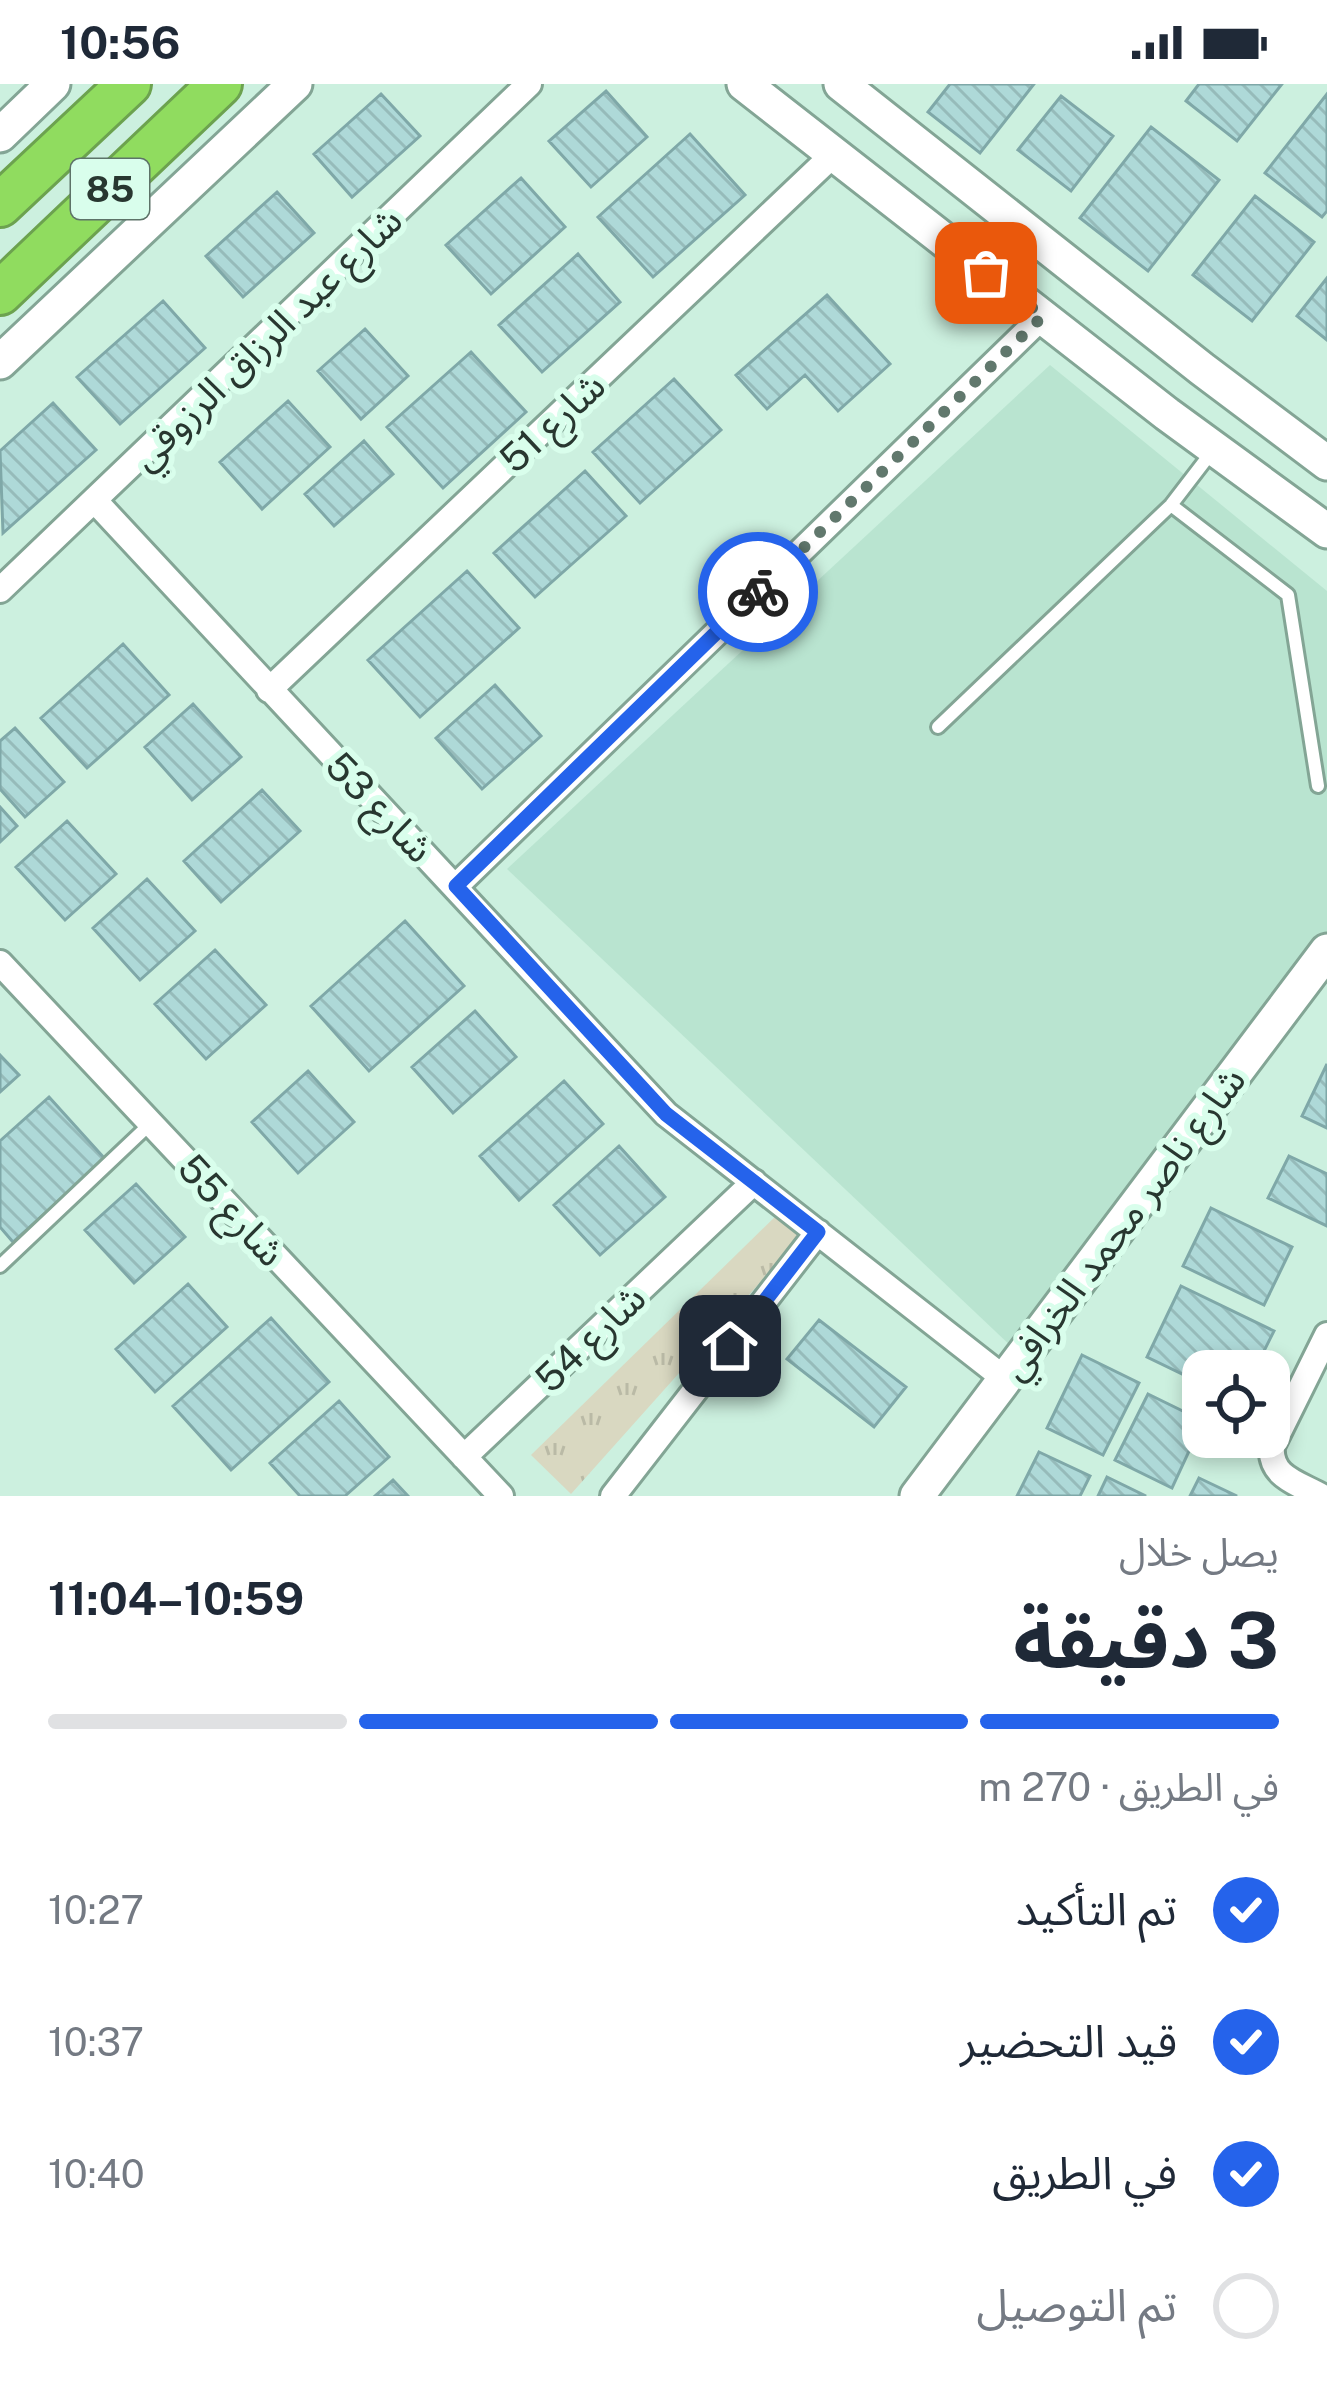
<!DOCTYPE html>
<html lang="ar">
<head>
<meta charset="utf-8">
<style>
	:root { --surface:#fff; --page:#f6f6f7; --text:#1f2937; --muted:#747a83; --line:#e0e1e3; --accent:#2563eb }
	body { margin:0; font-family:"Public Sans","Noto Sans Arabic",sans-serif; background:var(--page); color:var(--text); direction:rtl; height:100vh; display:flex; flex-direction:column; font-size:45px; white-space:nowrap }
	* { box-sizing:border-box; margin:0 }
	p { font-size:39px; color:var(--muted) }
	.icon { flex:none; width:66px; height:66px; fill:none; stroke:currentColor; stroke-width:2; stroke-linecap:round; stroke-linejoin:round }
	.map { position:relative; height:1412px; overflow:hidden; direction:ltr }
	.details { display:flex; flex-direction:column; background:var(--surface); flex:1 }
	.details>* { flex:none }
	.tools { position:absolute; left:1182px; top:1266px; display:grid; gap:24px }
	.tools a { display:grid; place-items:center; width:108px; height:108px; border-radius:24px; background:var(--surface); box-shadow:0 6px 18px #0003; font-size:60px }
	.pin { position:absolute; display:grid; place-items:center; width:102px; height:102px; color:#fff; margin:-51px; border-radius:24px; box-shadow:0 6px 18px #0006 }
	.courier { position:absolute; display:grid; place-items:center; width:120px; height:120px; margin:-60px; border:9px solid #2563eb; border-radius:50%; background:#fff; color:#222; box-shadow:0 3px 15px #0007 }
	.overview em { font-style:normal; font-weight:700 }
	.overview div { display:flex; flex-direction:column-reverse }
	.overview { display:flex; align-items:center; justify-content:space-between; height:204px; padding:0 48px }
	h1 { font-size:78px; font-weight:700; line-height:90px }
	.bar { display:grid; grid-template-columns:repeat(4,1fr); gap:18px 12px; align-content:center; height:144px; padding:0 48px }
	.bar i { height:15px; border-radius:9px; background:var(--line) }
	.bar .selected { background:var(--accent) }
	.bar p { grid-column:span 4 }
	ol { padding:0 48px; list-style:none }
	li { display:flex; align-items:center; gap:36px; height:132px }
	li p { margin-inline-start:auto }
	li .icon { padding:12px; border-radius:50%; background:var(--accent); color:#fff; stroke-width:4 }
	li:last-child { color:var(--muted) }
	li i { width:66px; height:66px; border:6px solid var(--line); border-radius:50% }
	.status { display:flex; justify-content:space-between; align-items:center; height:84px; padding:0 60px; background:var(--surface); direction:ltr }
	.status svg { height:33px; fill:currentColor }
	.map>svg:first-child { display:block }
	.built { fill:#b9e4d0 }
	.park { fill:url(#park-tufts) }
	.building { fill:url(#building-back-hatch); stroke:#7fa8a8; stroke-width:3 }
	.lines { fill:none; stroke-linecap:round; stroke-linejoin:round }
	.lane-casing { stroke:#83a595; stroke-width:18 }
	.street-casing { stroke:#83a595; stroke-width:30 }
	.secondary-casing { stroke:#83a595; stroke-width:39 }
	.highway-casing { stroke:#6ca24f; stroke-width:48 }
	.lane { stroke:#fff; stroke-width:12 }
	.street { stroke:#fff; stroke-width:24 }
	.secondary { stroke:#fff; stroke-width:33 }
	.highway { stroke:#90dc5f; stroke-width:42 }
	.done { stroke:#61786d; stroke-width:12; stroke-dasharray:0 21.6 }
	.route { stroke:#2563eb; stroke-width:15 }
	.labels { text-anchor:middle; stroke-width:12; stroke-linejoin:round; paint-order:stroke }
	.shield { fill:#d9feec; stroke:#5d7368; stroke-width:3 }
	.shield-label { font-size:36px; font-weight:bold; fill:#283730 }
	.street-label { font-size:39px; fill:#283730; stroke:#d9feec }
</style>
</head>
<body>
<div class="status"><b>10:56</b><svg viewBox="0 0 49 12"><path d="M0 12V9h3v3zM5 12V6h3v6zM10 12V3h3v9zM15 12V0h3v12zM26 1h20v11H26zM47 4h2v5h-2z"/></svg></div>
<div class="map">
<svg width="1327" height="1412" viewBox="0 0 1327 1412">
	<defs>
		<pattern id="park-tufts" width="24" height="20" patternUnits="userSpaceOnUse" patternTransform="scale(3)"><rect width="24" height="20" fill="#d9d8c1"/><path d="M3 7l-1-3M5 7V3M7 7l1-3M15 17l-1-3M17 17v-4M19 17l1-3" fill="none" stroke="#babaa6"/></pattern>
		<pattern id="building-back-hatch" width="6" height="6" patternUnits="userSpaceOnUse" patternTransform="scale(3)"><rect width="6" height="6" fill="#aed9d8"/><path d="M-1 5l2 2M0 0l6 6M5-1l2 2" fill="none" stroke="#96bbba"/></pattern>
	</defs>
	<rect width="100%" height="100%" fill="#ccf0df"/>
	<path class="built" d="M1050,281L1327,507V849L1014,1265L507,785Z"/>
	<path class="park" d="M780,1128L805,1148L571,1410L531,1371Z"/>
	<path class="building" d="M950,0H1034L980,69L928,28Z
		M1199,0H1282L1237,57L1186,17Z
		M606,7L647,53L591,103L549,57Z
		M381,10L420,52L352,113L314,70Z
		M1327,10V127L1322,133L1265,89Z
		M1061,12L1113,52L1071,107L1018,66Z
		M1151,43L1219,96L1148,187L1080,134Z
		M690,50L745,111L653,193L598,133Z
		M521,94L565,143L491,210L446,161Z
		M277,108L314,149L243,213L206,172Z
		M1255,112L1314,158L1252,237L1193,191Z
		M578,170L620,218L542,288L499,241Z
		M1327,194V256L1297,232Z
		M827,211L890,280L838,327L805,291L767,325L736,291Z
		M163,217L205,264L120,340L77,293Z
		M365,245L408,292L361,335L318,287Z
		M471,268L526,328L443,404L387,343Z
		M674,295L721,346L640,419L593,368Z
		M288,317L330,363L262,425L220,378Z
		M53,319L96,366L3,449L0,367Z
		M364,357L393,390L334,442L305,410Z
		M585,387L626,432L535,513L494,469Z
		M467,487L519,544L420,633L368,576Z
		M123,560L169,611L87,684L41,634Z
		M495,601L541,652L482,705L436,654Z
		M193,620L241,673L192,716L145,663Z
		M15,644L64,698L25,733L0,705V657Z
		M262,706L300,747L221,818L184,777Z
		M0,723L17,742L0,758Z
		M67,737L116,790L65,836L16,783Z
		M147,795L195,847L140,896L93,844Z
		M405,837L464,902L369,987L311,922Z
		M215,866L266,921L206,975L155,920Z
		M475,927L516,973L453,1029L412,983Z
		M0,971L19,991L0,1008Z
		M1327,980V1044L1302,1032Z
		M308,987L354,1038L298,1089L252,1038Z
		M564,997L603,1040L519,1116L480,1072Z
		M49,1013L105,1075L13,1158L0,1143V1057Z
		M619,1062L665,1113L600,1171L554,1121Z
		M1289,1072L1327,1090V1142L1268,1114Z
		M136,1100L185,1153L134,1199L85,1146Z
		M1211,1124L1292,1163L1264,1221L1183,1182Z
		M188,1200L227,1243L155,1308L116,1265Z
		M1181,1202L1274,1247L1254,1287H1203V1300L1147,1273Z
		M271,1234L329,1298L231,1386L173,1322Z
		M819,1236L906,1303L874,1343L787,1275Z
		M1082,1271L1139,1299L1103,1371L1047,1344Z
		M1148,1310L1203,1337L1172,1404L1115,1376Z
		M339,1317L389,1373L345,1412H300L270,1379Z
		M1039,1368L1090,1392L1080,1412H1017Z
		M1107,1393L1146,1412H1098Z
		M1199,1394L1237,1412H1190Z
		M393,1396L408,1412H375Z"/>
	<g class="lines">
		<g class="lane-casing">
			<path id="lane" d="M1171,421L1288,511L1318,702
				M938,643L1171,421L1214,365
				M0,1182L150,1040"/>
		</g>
		<g class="street-casing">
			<path id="street" d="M96,418L666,1030L1005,1295
				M0,506L529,0
				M269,606L835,69
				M456,802L1043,232
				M0,879L501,1412
				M464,1373L754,1098
				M613,1412L818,1148
				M1321,1412C1298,1399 1269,1393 1272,1362L1327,1251"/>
		</g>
		<g class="secondary-casing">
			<path id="secondary" d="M744,0L1167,330L1327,447
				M841,0L1202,285L1327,379
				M0,51L53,0
				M0,278L295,0
				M917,1412L1327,867"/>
		</g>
		<g class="highway-casing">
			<path id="highway" d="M0,121L129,0
				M0,209L220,0"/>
		</g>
		<use href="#lane" class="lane"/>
		<use href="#street" class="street"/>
		<use href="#secondary" class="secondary"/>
		<use href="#highway" class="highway"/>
	</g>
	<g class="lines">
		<path class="done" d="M758,508L1043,232L986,189"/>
		<path class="route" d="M730,1262L818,1148L666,1030L456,802L758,508"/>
	</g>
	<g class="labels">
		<rect class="shield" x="71" y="75" width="78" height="60" rx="9"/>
		<g class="shield-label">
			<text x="110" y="118">85</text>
		</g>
		<g class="street-label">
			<text transform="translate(266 254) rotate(-44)" y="14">شارع عبد الرزاق الرزوقي</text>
			<text transform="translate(552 338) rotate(-43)" y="14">شارع 51</text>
			<text transform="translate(380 723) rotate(46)" y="14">شارع 53</text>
			<text transform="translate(232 1126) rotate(47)" y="14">شارع 55</text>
			<text transform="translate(1122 1139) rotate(-53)" y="14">شارع ناصر محمد الخرافي</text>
			<text transform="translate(590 1254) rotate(-44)" y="14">شارع 54</text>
		</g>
	</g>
</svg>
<div class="tools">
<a><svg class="icon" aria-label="locate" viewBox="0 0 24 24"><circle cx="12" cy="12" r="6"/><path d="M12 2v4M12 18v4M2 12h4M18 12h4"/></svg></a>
</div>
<div class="pin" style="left:986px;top:189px;background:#ea580c"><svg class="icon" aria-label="bag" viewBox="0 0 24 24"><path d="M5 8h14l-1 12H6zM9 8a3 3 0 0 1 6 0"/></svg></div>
<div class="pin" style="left:730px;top:1262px;background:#1f2937"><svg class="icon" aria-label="home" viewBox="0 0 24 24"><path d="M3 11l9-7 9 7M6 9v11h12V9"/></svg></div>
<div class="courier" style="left:758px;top:508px"><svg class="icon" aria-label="bike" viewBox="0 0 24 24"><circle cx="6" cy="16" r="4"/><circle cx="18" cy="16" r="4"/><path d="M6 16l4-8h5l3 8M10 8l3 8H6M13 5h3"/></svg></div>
</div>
<section class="details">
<div class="overview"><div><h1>3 دقيقة</h1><p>يصل خلال</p></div><em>10:59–11:04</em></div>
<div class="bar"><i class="selected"></i><i class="selected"></i><i class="selected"></i><i></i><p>في الطريق · 270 m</p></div>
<ol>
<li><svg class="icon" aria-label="check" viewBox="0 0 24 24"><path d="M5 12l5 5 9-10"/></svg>تم التأكيد<p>10:27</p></li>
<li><svg class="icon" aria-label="check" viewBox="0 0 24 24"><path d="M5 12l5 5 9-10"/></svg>قيد التحضير<p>10:37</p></li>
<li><svg class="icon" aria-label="check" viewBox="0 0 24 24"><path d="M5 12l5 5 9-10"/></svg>في الطريق<p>10:40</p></li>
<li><i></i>تم التوصيل</li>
</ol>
</section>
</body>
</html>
